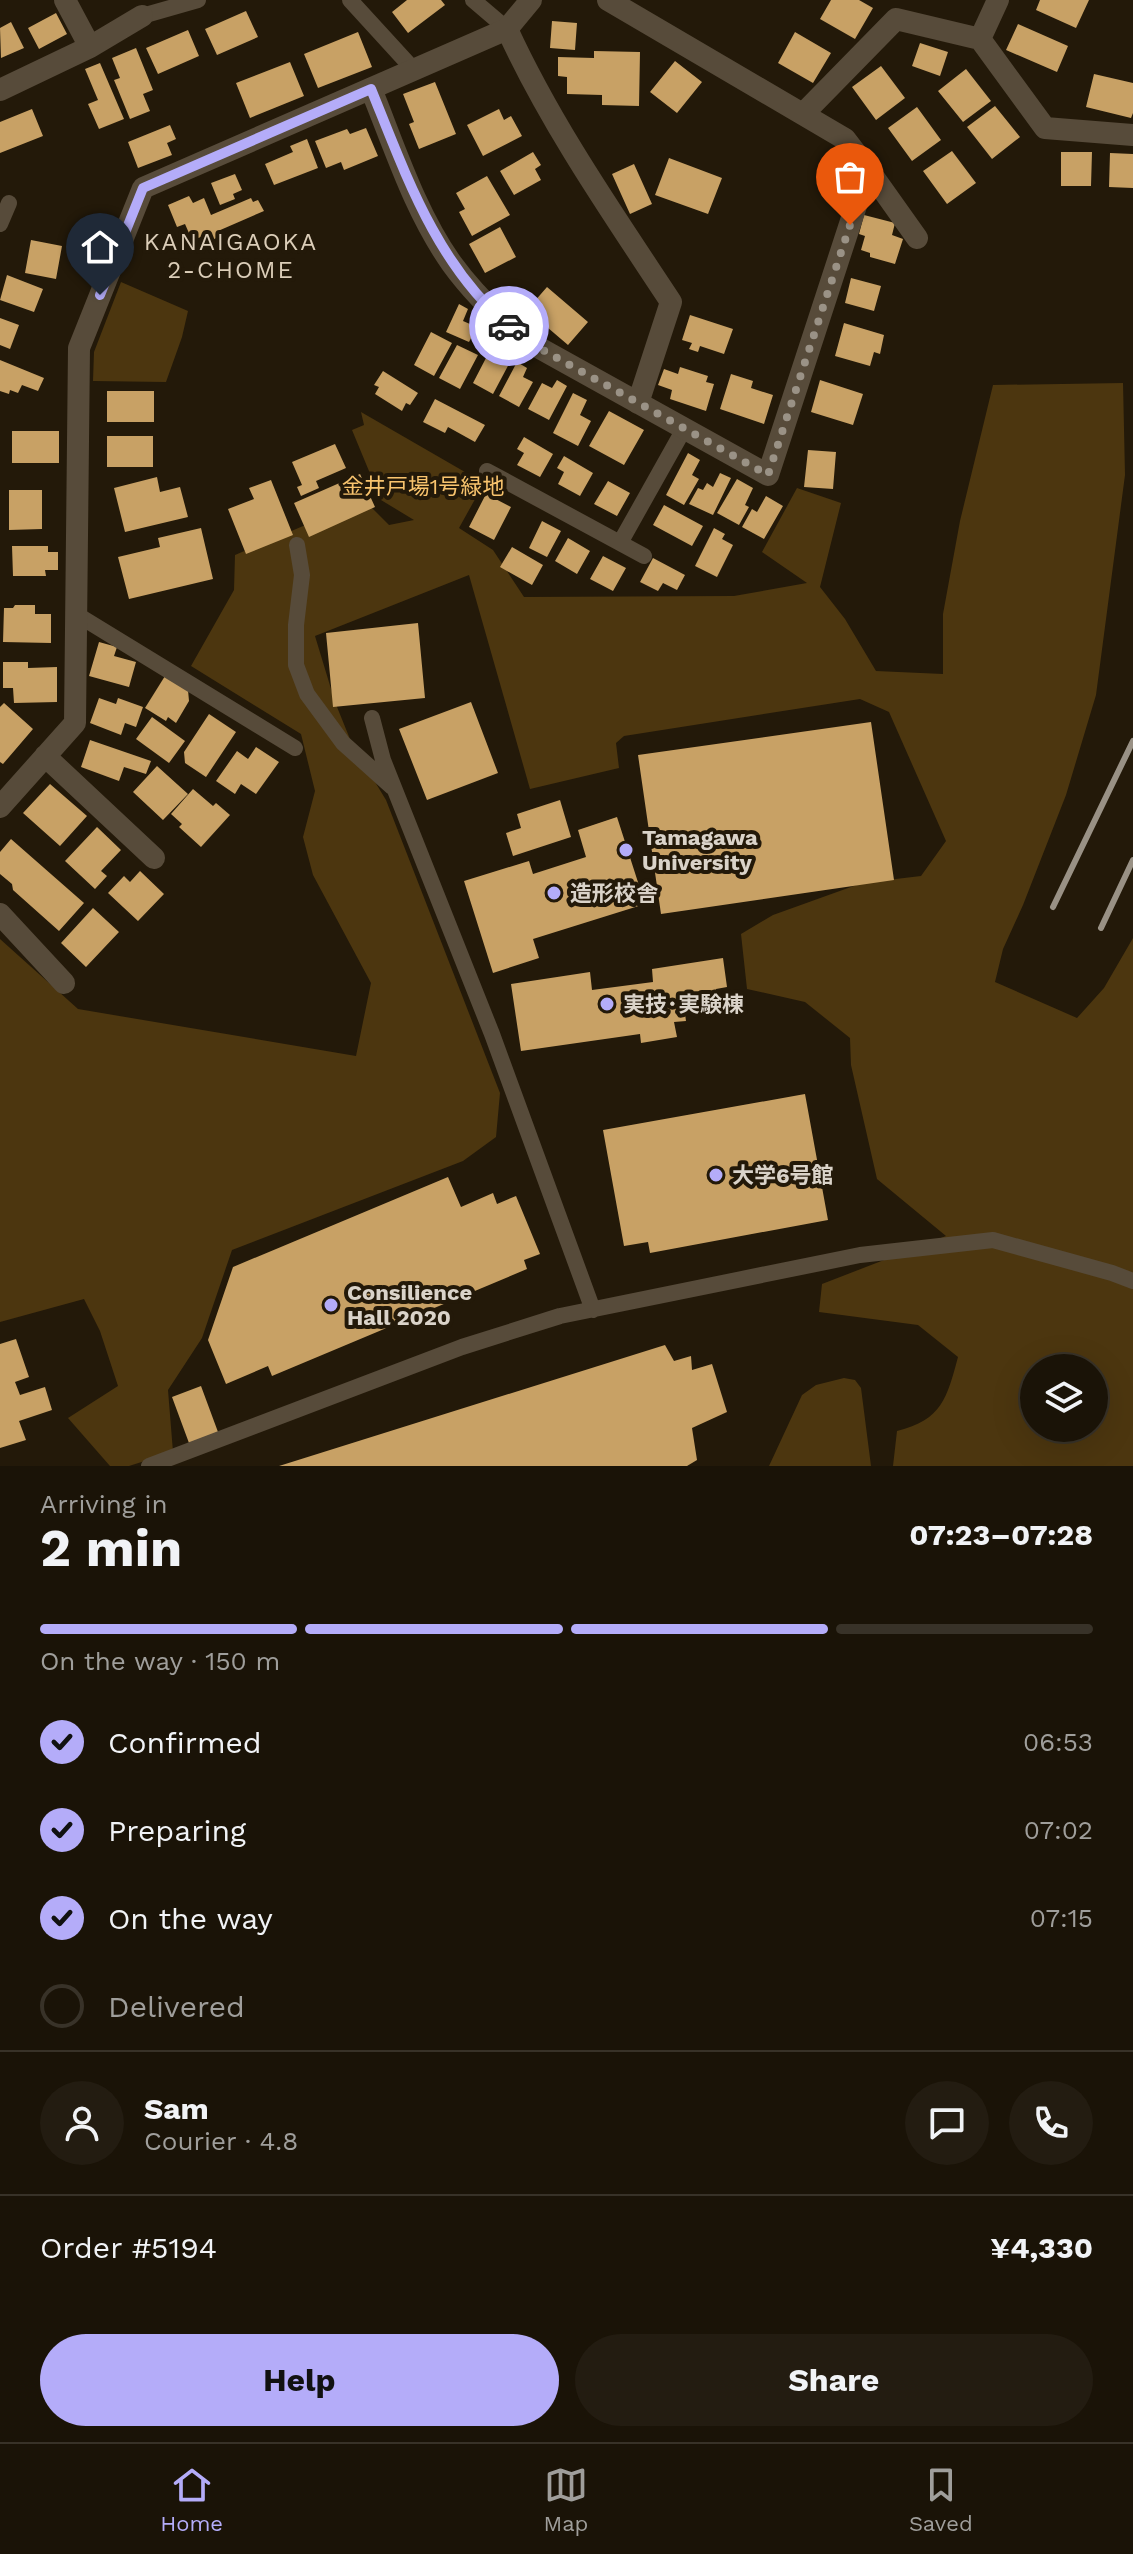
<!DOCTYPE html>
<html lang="en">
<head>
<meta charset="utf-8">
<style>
	:root { --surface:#1a1307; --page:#231c11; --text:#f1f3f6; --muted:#9f9e9b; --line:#383228; --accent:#b4acf9 }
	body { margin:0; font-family:"Work Sans","Noto Sans JP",sans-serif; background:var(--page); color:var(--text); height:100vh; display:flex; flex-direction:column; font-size:30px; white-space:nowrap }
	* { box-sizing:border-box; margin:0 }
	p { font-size:26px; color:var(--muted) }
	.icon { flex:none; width:44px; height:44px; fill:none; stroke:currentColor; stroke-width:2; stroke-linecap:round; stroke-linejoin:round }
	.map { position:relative; height:1466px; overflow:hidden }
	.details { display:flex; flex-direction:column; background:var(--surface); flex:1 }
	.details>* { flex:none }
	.fabs { position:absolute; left:1020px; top:1354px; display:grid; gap:16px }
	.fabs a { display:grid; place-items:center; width:88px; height:88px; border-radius:50%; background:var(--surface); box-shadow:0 8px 32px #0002,0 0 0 2px var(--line); font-size:40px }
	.pin { position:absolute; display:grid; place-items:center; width:68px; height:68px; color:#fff; margin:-82px -34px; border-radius:50% 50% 50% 0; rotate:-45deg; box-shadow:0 0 8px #0007 }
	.pin .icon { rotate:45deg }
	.courier { position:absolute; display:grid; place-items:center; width:80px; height:80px; margin:-40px; border:6px solid #b4acf9; border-radius:50%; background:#fff; color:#222; box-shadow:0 2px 10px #0007 }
	.headline em { font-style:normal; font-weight:700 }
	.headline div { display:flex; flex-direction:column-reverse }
	.headline { display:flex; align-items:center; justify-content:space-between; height:136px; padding:0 40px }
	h1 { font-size:52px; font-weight:700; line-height:60px }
	.bar { display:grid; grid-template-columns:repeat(4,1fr); gap:12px 8px; align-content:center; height:96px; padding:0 40px }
	.bar i { height:10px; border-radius:6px; background:var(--line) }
	.bar .current { background:var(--accent) }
	.bar p { grid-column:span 4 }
	.line { display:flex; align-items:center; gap:20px; padding:0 40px; border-top:2px solid var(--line) }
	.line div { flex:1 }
	.round { display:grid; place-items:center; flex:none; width:84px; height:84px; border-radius:42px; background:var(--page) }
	ol { padding:0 40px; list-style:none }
	li { display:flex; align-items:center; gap:24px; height:88px }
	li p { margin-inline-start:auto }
	li .icon { padding:8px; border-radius:50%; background:var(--accent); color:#111; stroke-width:4 }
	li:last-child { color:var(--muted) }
	li i { width:44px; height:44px; border:4px solid var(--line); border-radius:50% }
	.button { display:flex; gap:16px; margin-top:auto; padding:16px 40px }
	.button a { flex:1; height:92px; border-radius:48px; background:var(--accent); color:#111; font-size:32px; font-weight:700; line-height:92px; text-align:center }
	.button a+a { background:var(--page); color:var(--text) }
	.tab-bar { display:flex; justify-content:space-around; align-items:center; height:112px; border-top:2px solid var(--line); background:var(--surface); font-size:22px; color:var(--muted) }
	.tab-bar a { display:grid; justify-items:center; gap:4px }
	.tab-bar .current { color:var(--accent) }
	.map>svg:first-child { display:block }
	.green { fill:#4c360f; fill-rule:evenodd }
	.building { fill:#c8a165 }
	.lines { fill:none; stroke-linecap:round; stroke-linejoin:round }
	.service { stroke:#574b3a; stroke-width:16 }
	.minor { stroke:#574b3a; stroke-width:22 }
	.rail { stroke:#999185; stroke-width:6 }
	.done { stroke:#9a9286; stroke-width:8; stroke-dasharray:0 14.4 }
	.route { stroke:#b4acf9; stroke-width:10 }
	.poi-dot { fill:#b4acf9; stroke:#231909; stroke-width:3 }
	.labels { text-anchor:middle; stroke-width:8; stroke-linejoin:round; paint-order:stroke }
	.park-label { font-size:22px; fill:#f9c46e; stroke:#231909 }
	.poi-label { font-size:22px; font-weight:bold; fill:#dad3c9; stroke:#231909; text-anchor:start }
	.neighbourhood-label { font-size:24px; letter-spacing:2px; fill:#dbcdb8; stroke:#231909 }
</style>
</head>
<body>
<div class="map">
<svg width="1133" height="1466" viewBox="0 0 1133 1466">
	<rect width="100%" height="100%" fill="#231909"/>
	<path class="green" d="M121,282L188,311L182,337L166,382L93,381L94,352Z
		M1123,383L1125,475L1096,695L1066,795L1023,905L1003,949L995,982L1077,1018L1104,988L1133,938V1466H893L897,1431C942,1420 947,1398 958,1357L918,1325L819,1312L822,1284L946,1236L877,1179L851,1065L850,1038L805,1002L747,989L741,934L773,915L862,883L921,876L946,841L889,712L860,699L624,736L616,743L619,768L530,789L469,575L315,636L335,702L352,744L386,800L500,1093L496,1137L463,1161L232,1250L202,1338L168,1390L173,1452L129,1466H110L68,1418L118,1386L100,1331L84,1299L0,1322V939L78,1009L356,1056L371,983L313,875L303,837L315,791L301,734L191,666L234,590L235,555L364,500L389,525L414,520L381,500L352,430L364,425L361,412L484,483L459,528L493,550L524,597L734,596L807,583L762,552L797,488L841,503L820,587L845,619L876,671L943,674V614L960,521L993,385ZM1034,1368H1094V1428H1034Z
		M844,1378L855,1380L861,1388L871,1466H769L802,1395L816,1385Z"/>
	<path class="building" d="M407,0H441L445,5L408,33L392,12Z
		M831,0H859L873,8L855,39L820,19Z
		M1040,0H1089L1076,28L1036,10Z
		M246,11L258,37L217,55L205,29Z
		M56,13L67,34L39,49L28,28Z
		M552,21L577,23L575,50L550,48Z
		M11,22L24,48L1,58L0,28Z
		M1018,24L1068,46L1057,72L1006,50Z
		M188,30L199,56L158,74L146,48Z
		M358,32L372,67L318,88L304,54Z
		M795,32L831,53L813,83L778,63Z
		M920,43L948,52L940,76L912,66Z
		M136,48L153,90L143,94L150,111L130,119L114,80L120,78L112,58Z
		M594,51L640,52L639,106L602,105V95L567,94V77L558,76V57L594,58Z
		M675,61L702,82L677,113L650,92Z
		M290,62L304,96L250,118L236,83Z
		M100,63L124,119L99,129L88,104L98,100L85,69Z
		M881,66L905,98L876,120L852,87Z
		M966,69L991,101L963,122L938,91Z
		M1094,74L1133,83V113L1131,118L1086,107Z
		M435,82L456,134L419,149L409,124L414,122L403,94Z
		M995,106L1020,137L992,159L967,127Z
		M917,107L941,140L912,161L888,128Z
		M32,109L43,136L0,153V122Z
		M499,109L504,120L511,116L522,136L483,156L467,125Z
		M170,125L176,139L167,143L172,155L138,168L128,142Z
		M366,128L378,156L344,170L341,162L326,168L315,141L347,129L350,134Z
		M307,139L318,168L274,185L265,164L293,152L290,146Z
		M952,151L976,183L947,204L923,171Z
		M533,152L541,165L535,169L541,180L514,195L500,171Z
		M1061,152H1092L1091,186H1061Z
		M1110,153L1133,154V188L1109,187Z
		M669,158L722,178L708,214L655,195Z
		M634,164L652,204L630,214L612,174Z
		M235,174L242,190L233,194L235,199L220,205L211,183Z
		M487,176L510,215L472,236L459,212L465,209L456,193Z
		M189,196L193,203L204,198L211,215L251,198L253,202L258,200L264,211L218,231L221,236L203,244L201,237L192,240L185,224L177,227L168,205Z
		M864,215L895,223L892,235L903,239L895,264L870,257V253L861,250L865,236L859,234Z
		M500,227L516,257L485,273L469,244Z
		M31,240L62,246L56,279L25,273Z
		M7,275L43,289L34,312L0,300Z
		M851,278L881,286L874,311L845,303Z
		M547,287L588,322L568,345L527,310Z
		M459,304L468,309L463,321L477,327L469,342L446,332Z
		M690,315L733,329L724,354L700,346L698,352L689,349L692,343L682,340Z
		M0,318L19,325L10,349L0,345Z
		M844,323L884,335L880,354L874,352L870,366L835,356Z
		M431,332L452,343L434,376L414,365Z
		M457,345L478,355L460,389L439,378Z
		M501,355L511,360L493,394L473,383L486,358L496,363Z
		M0,360L44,378L38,391L22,385L18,393L10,390L9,394L0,391Z
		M517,362L527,368L523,377L533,382L519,407L499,396Z
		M680,367L708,376L706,382L714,384L706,411L670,399L672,390L658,385L664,369L678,374Z
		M383,371L418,393L410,405L406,403L402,411L375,394L379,387L374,385Z
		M731,374L753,381L751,388L773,395L764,424L720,409Z
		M557,380L567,386L549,420L528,409L542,383L552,388Z
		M820,380L863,394L853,425L811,412Z
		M107,391H154V422H107Z
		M573,393L587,400L580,415L591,421L578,446L553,433Z
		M435,399L485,425L475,442L448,427L445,433L423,422Z
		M609,411L644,430L624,465L589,446Z
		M12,431H59V463H12Z
		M107,436H153V467H107Z
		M524,437L553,454L540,477L517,465L524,453L517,449Z
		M335,444L346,468L316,481L319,488L301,496L297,487L302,485L292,462Z
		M808,450L836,452L833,489L804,487Z
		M688,453L700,460L692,475L699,479L684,505L666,495Z
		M564,456L593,473L580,496L558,484L564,472L557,468Z
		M720,473L731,478L713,515L689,504L698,488L703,490L707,483L713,487Z
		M360,474L375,507L309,537L294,503Z
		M157,477L160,492L180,487L188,517L125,532L114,488Z
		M737,479L753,488L745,505L749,507L739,525L717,513Z
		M271,480L293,535L246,554L228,509L254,499L249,488Z
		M608,481L630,493L617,516L594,504Z
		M9,490H42V529L9,530Z
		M486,494L511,507L494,540L469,527Z
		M766,496L783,506L764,539L742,527L752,509L757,512Z
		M664,505L703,526L692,546L653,525Z
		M542,521L561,531L547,557L529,548Z
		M201,528L213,579L129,599L118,557L160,547L158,538Z
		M714,528L725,534L722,539L733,545L717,577L695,566Z
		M568,538L590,551L577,574L555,561Z
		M12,546H48V552H58V570H45L46,576H13Z
		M512,547L543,565L532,585L500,567Z
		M603,556L626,568L613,591L590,579Z
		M653,558L685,575L677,590L663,583L658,591L640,582Z
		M15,605H35V614H51V643L3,642L4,608H13Z
		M418,623L425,698L333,707L326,633Z
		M99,642L117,647L114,656L136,662L129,687L89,676Z
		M3,662H28V668L57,667V702L14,703L13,688H3Z
		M165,676L188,690L189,701L176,723L168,717L166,721L145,708Z
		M99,698L116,704L118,698L143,707L136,727L125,723L121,735L90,723Z
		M471,702L498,773L427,800L399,729Z
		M4,703L33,729L3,764L0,762V707Z
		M209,714L236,732L206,777L185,763L184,752Z
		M152,717L185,741L169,763L136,739Z
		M871,722L894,880L661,914L638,755Z
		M90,740L151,761L146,774L124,767L119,781L81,767Z
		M256,747L279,762L256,794L241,784L235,794L216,781L237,751L248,759Z
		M157,766L188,794L163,820L133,792Z
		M50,784L87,816L60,846L23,813Z
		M193,789L213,806L216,803L230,815L201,847L179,827L182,824L171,814Z
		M560,800L571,837L513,856L506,833L521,828L517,814Z
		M617,817L645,904L533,939L539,958L493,973L464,881L529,861L533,874L586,857L578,830Z
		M97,827L121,850L101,871L107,876L95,889L65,861Z
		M11,839L84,903L59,931L13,890L12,884L0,874V852Z
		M140,871L164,894L138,921L108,893L124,876L130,882Z
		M93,908L119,932L86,967L61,943Z
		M723,958L727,987L716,989L717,1002L684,1006L686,1021L674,1022L677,1037L641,1043L640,1034L521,1051L511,984L590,972L592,990L653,982L652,969Z
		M805,1094L828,1220L650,1253L648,1242L624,1246L603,1130Z
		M448,1177L461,1207L493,1193L497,1204L516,1196L540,1254L524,1260L527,1269L272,1376L268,1366L226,1384L208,1340L233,1267Z
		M16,1339L29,1377L15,1382L20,1395L45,1387L52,1410L19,1421L26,1440L0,1448V1344Z
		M665,1345L674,1361L691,1356L692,1370L712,1364L727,1412L692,1428L697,1460L687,1466H279Z
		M201,1386L218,1432L189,1443L172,1397Z"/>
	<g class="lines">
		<path class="service" d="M350,0L414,70
			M473,0L507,29
			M142,16L198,0
			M0,224L9,203
			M487,471L644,556
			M620,543L684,429
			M297,545L302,575L296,625V665L307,694L343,743L392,787
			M76,614L295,748
			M372,718L383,760L492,1034L593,1310
			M149,1466L462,1347L560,1316L860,1255L993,1240L1112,1273L1133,1281"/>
		<path class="minor" d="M65,0L90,47
			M507,29C551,125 613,214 671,302L638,403
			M980,39L998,0
			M371,89C395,148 415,212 452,264C473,293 498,317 525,340L768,475L868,169L845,139L608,0
			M0,90L90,47L142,16
			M803,114L896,19L980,39L1045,128L1133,135
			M868,169L917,238
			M45,756L154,858
			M0,807L75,723L79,348L143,188L507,29L531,0
			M0,914L64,983"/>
		<path class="rail" d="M1053,907L1133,741
			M1101,928L1133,860"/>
	</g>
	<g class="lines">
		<path class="done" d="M509,326L525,340L768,475L850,225"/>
		<path class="route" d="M100,295L143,188L371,89C406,175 436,264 509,326"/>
	</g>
	<g class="poi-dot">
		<circle cx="626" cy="850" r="8"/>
		<circle cx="554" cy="893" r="8"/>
		<circle cx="607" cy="1004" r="8"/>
		<circle cx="716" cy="1175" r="8"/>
		<circle cx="331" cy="1305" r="8"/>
	</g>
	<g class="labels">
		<g class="park-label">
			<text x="423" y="494">金井戸場1号緑地</text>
		</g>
		<g class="poi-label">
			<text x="642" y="845">Tamagawa<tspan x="642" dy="25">University</tspan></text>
			<text x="570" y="901">造形校舎</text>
			<text x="623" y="1012">実技･実験棟</text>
			<text x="732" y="1183">大学6号館</text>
			<text x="347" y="1300">Consilience<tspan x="347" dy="25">Hall 2020</tspan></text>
		</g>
		<g class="neighbourhood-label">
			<text x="231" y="250">KANAIGAOKA<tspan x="231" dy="28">2-CHOME</tspan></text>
		</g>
	</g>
</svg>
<div class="fabs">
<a><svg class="icon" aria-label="layers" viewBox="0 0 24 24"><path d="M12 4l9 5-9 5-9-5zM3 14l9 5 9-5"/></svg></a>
</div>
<div class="pin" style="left:850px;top:225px;background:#ea580c"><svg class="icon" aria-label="bag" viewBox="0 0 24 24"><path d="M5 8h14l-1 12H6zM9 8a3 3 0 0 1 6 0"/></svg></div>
<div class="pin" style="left:100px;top:295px;background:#1f2937"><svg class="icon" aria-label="home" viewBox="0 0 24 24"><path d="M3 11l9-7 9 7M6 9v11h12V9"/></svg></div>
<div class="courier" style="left:509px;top:326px"><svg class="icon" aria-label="car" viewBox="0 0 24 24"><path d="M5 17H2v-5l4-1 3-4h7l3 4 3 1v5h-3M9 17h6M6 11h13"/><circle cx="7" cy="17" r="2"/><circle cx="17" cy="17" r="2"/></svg></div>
</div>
<section class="details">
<div class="headline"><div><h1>2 min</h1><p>Arriving in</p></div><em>07:23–07:28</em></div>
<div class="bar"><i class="current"></i><i class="current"></i><i class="current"></i><i></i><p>On the way · 150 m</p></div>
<ol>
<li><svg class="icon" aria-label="check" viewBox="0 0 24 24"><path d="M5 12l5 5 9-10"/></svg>Confirmed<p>06:53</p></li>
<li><svg class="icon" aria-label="check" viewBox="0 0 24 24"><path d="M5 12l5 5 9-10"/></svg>Preparing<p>07:02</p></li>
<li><svg class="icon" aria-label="check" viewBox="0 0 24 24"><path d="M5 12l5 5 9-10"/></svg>On the way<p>07:15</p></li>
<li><i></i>Delivered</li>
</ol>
<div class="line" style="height:144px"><a class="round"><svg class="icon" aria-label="person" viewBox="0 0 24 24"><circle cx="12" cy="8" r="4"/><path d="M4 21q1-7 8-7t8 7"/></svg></a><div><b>Sam</b><p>Courier · 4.8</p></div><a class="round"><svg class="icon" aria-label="chat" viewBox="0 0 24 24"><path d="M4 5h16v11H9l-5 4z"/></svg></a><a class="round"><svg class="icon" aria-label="phone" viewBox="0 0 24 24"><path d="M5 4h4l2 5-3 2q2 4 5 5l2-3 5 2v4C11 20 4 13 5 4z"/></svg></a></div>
<div class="line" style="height:104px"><div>Order #5194</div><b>¥4,330</b></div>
<div class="button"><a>Help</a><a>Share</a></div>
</section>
<nav class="tab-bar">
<a class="current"><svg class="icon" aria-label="home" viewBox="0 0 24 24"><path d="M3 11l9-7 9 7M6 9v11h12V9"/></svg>Home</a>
<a><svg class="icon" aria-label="map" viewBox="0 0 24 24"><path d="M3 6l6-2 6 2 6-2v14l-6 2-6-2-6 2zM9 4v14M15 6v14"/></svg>Map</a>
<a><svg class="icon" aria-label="saved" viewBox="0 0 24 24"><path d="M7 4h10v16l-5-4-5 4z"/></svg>Saved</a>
</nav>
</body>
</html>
